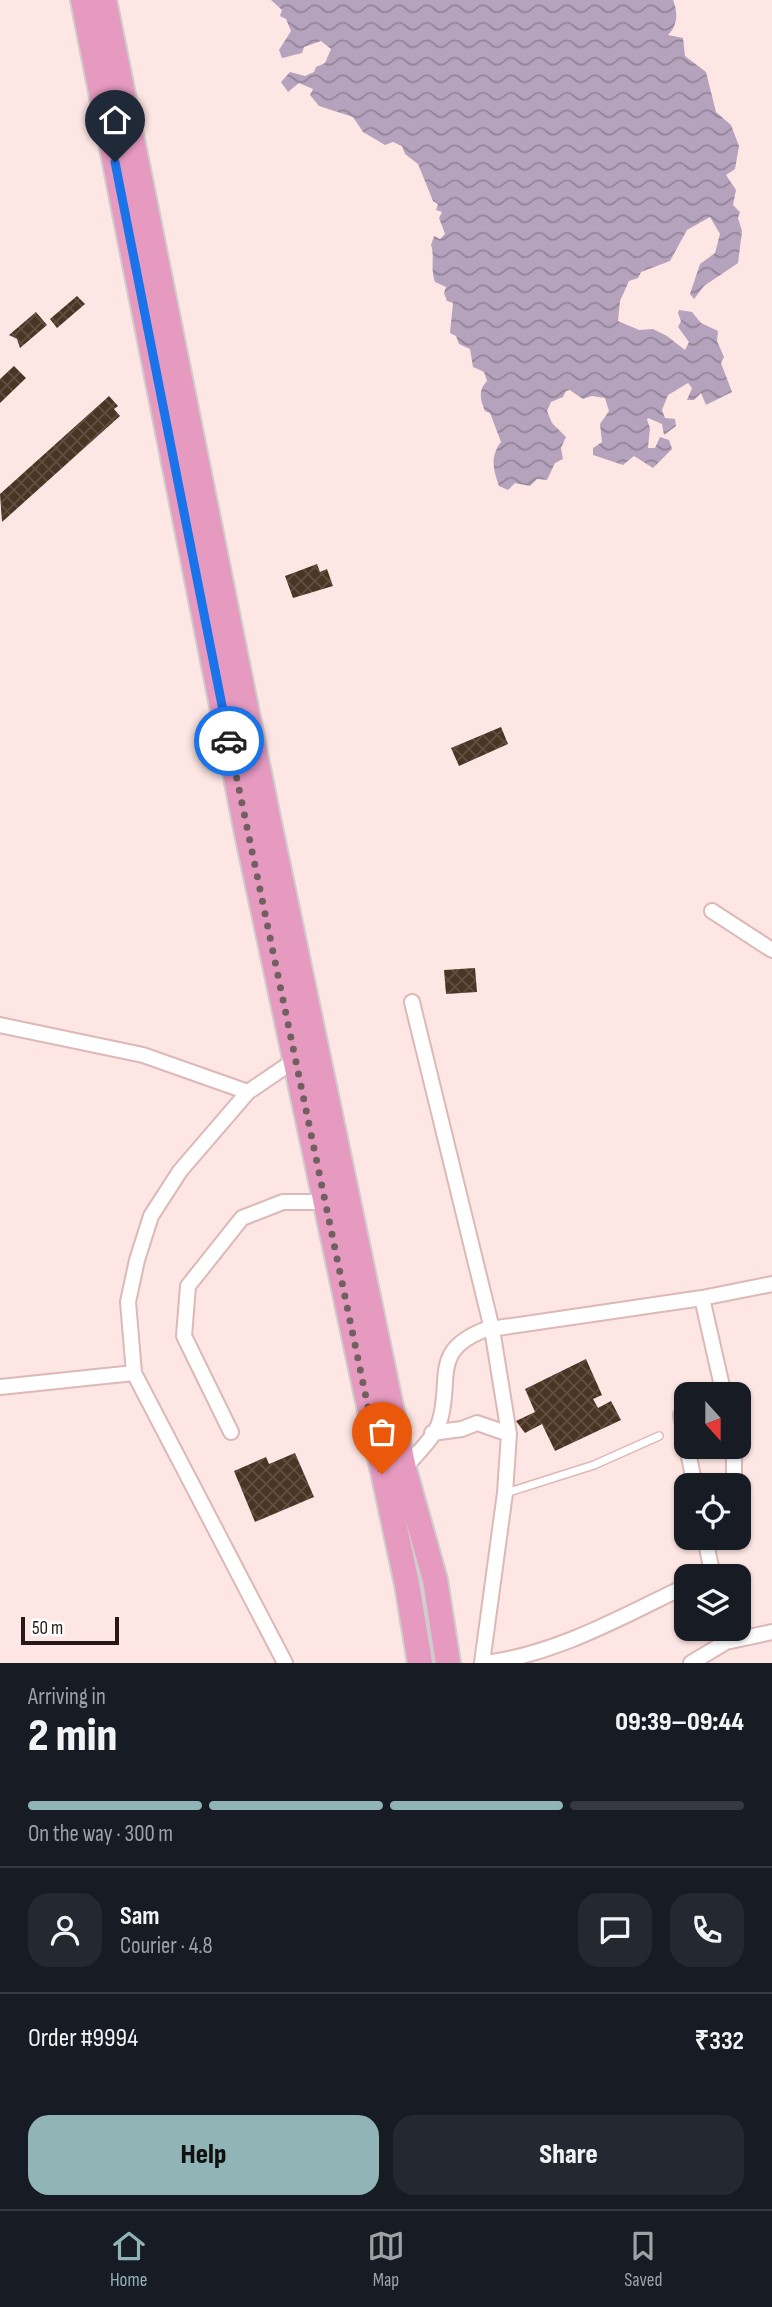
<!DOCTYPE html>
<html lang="en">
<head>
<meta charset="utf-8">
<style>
	:root { --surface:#171b24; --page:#242831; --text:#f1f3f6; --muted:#9ea1a6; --line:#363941; --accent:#91b4b6 }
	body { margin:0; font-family:"Sofia Sans Condensed",sans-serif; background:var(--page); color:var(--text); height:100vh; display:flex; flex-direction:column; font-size:26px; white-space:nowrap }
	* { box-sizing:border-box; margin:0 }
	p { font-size:23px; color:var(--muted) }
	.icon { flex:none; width:38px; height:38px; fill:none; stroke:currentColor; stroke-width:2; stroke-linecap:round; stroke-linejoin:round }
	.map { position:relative; height:1663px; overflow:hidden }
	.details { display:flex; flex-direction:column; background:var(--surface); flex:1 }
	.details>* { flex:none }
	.needle { width:46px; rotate:159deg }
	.controls { position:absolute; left:674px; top:1382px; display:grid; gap:14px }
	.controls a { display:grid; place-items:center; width:77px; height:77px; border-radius:14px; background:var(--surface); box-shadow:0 2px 5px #0004; font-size:35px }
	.scale { position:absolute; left:21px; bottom:18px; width:98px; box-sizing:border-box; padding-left:7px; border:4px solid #251817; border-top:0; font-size:19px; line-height:24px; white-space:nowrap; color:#251817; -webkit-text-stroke:5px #fff; paint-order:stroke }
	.pin { position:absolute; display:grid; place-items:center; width:60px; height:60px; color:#fff; margin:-72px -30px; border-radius:50% 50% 50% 0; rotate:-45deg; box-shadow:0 0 7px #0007 }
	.pin .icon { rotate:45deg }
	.courier { position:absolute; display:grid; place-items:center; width:70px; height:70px; margin:-35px; border:5px solid #1a73e8; border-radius:50%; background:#fff; color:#222; box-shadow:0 2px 9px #0007 }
	.headline em { font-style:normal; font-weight:800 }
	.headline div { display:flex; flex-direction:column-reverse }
	.headline { display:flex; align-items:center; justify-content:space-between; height:119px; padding:0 28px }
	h1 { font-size:46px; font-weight:800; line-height:52px }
	.bar { display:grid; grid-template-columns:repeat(4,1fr); gap:10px 7px; align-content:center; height:84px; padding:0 28px }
	.bar i { height:9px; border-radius:5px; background:var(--line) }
	.bar .on { background:var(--accent) }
	.bar p { grid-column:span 4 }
	.line { display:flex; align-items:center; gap:18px; padding:0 28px; border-top:2px solid var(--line) }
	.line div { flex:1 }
	.round { display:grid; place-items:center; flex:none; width:74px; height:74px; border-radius:21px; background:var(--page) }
	.cta { display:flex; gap:14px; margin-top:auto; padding:14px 28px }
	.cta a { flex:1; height:80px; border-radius:21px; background:var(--accent); color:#111; font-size:28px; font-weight:800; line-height:80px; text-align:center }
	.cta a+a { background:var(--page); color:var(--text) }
	.tabs { display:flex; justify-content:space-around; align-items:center; height:98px; border-top:2px solid var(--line); background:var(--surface); font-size:19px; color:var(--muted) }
	.tabs a { display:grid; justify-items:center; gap:4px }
	.tabs .on { color:var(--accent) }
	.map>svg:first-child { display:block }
	.water { fill:url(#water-waves) }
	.building { fill:url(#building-cross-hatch) }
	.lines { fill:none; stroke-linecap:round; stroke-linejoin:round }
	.service-casing { stroke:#ddb8b6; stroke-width:10 }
	.minor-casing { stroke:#ddb8b6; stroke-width:18 }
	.trunk-casing { stroke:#cfcccc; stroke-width:28 }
	.service { stroke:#fff; stroke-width:7 }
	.minor { stroke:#fff; stroke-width:14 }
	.trunk { stroke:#e79ac0; stroke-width:24 }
	.done { stroke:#71605f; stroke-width:7; stroke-dasharray:0 12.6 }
	.route { stroke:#1a73e8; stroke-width:9 }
</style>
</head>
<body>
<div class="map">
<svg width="772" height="1663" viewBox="0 0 772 1663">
	<defs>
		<pattern id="water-waves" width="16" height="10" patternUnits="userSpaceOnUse" patternTransform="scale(1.75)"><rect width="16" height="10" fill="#b5a3bd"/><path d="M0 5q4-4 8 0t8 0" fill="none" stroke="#938499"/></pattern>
		<pattern id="building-cross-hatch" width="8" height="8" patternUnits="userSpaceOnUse" patternTransform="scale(1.75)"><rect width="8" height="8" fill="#4a3424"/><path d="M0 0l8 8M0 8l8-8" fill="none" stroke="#614f42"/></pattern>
	</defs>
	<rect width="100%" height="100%" fill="#fde6e4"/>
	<path class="water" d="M271,0H673C678,12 678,25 668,35L683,38L685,56L706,72L716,112L731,125L739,146L735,169L726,175L736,190L733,205L740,212L738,218L742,231L738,263L704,286L694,299L690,294L700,264L715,253L720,234L710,217L687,230L670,261L641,272L638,278L629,281L620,301L618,321L639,330L653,329L667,336L685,350L689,342L678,327L681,321L678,313L679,310L692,312L701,323L718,331L717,341L724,357L721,363L732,392L706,405L701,393L694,400H687L692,388L688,383L668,395L662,410L665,418L675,419L676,426L664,435L662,424L648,418L647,420L650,428L648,448H655L660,437L669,440L672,449L653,468L634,456L623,465L593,455V448L602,442L600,424L609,411L605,398L592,396L583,399L570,390L566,391L563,397L551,402L547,411L552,423L566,437L561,448L563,459L555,463L547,480L537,479L530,486L515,483L508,490L499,486C493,470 490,456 501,442L490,413L485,411C480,399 478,390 487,381L484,372L473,367L470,349L459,344L456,336L450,333L453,303L447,301L444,293L446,287L435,282C430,269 435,257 431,245L434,236L440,239L445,234L439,218L442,212L436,210L438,204L433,201L418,164L405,154L402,146L393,142L385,145L363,132L353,117L319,106L310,95L313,89L299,83L288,92L281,82L290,72L305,76L314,72L316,67L325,63L331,49L321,41L304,47L302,53L282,58L279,50L291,31L286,19L280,16L282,10Z"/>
	<path class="building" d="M77,296L85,304L57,328L50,319Z
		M36,312L47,325L20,348L17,339L9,335Z
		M14,366L26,378L0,403V379Z
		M109,396L118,406L114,409L120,416L2,522L0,494Z
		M317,564L320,572L327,569L333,586L293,598L285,576Z
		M501,727L508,744L459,766L451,748Z
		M475,968L477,992L446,994L444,970Z
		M586,1359L602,1395L593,1399L598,1408L611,1401L621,1420L555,1451L542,1424L525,1433L516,1421L535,1412L525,1389Z
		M295,1453L314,1497L255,1522L234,1471L266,1457L269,1464Z"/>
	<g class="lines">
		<g class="service-casing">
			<path id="service" d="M506,1493L594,1465L659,1436"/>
		</g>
		<g class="minor-casing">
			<path id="minor" d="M712,911L772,950
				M412,1002L492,1329L509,1434
				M0,1025L143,1055L248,1092L295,1060
				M248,1092L180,1171L151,1216L137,1260L128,1302L134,1373L285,1663
				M702,1298L724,1395
				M0,1387L134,1373
				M681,1415L686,1440
				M231,1432L184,1336L188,1286L242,1218L283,1202H324
				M432,1433L462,1429L477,1423L509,1434L505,1493L482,1663
				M687,1447L695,1486
				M734,1447V1486
				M404,1469C415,1455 436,1437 440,1420C452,1378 431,1351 484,1330L702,1298L772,1284
				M705,1538L713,1577
				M726,1642L772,1632
				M485,1663C557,1654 621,1617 686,1586
				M691,1663L726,1642L723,1629"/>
		</g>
		<g class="trunk-casing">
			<path id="trunk" d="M83,0L248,838L407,1584L420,1663
				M104,0L268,818L404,1469L435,1580L448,1663"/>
		</g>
		<use href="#service" class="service"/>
		<use href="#minor" class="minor"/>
		<use href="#trunk" class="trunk"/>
	</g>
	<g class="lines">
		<path class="done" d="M229,741L382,1474"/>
		<path class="route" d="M115,162L229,741"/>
	</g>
</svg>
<div class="controls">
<a><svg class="needle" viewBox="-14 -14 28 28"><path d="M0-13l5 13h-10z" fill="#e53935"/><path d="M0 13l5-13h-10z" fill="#9ea1a6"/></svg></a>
<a><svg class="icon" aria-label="locate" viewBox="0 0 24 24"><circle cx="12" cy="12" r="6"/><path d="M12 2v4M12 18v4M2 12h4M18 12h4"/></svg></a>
<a><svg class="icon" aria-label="layers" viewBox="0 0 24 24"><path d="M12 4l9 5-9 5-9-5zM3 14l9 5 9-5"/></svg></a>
</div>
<div class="scale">50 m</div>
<div class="pin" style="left:382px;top:1474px;background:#ea580c"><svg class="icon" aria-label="bag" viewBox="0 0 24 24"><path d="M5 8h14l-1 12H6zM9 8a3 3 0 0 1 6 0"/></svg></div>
<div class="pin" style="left:115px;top:162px;background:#1f2937"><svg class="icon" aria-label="home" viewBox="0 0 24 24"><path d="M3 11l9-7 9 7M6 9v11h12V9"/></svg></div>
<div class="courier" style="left:229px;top:741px"><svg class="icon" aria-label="car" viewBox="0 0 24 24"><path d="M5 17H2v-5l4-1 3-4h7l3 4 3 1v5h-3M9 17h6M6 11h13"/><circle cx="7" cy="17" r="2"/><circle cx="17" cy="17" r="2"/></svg></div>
</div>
<section class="details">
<div class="headline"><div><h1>2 min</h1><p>Arriving in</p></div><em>09:39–09:44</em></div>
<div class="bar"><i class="on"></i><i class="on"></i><i class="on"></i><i></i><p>On the way · 300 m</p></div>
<div class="line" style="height:126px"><a class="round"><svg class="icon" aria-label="person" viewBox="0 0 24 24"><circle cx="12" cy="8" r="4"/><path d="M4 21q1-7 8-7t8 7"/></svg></a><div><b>Sam</b><p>Courier · 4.8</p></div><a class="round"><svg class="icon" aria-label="chat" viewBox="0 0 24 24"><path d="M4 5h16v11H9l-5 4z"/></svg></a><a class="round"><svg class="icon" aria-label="phone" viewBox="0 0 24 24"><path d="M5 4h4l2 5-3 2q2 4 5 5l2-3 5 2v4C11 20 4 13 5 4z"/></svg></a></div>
<div class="line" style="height:91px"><div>Order #9994</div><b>₹332</b></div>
<div class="cta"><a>Help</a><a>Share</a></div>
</section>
<nav class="tabs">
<a class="on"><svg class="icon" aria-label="home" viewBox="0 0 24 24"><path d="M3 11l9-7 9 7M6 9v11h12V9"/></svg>Home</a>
<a><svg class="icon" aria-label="map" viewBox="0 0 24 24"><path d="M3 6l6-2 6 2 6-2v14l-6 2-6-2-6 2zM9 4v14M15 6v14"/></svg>Map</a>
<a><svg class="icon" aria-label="saved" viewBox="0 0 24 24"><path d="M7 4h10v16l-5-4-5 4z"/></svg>Saved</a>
</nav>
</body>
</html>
